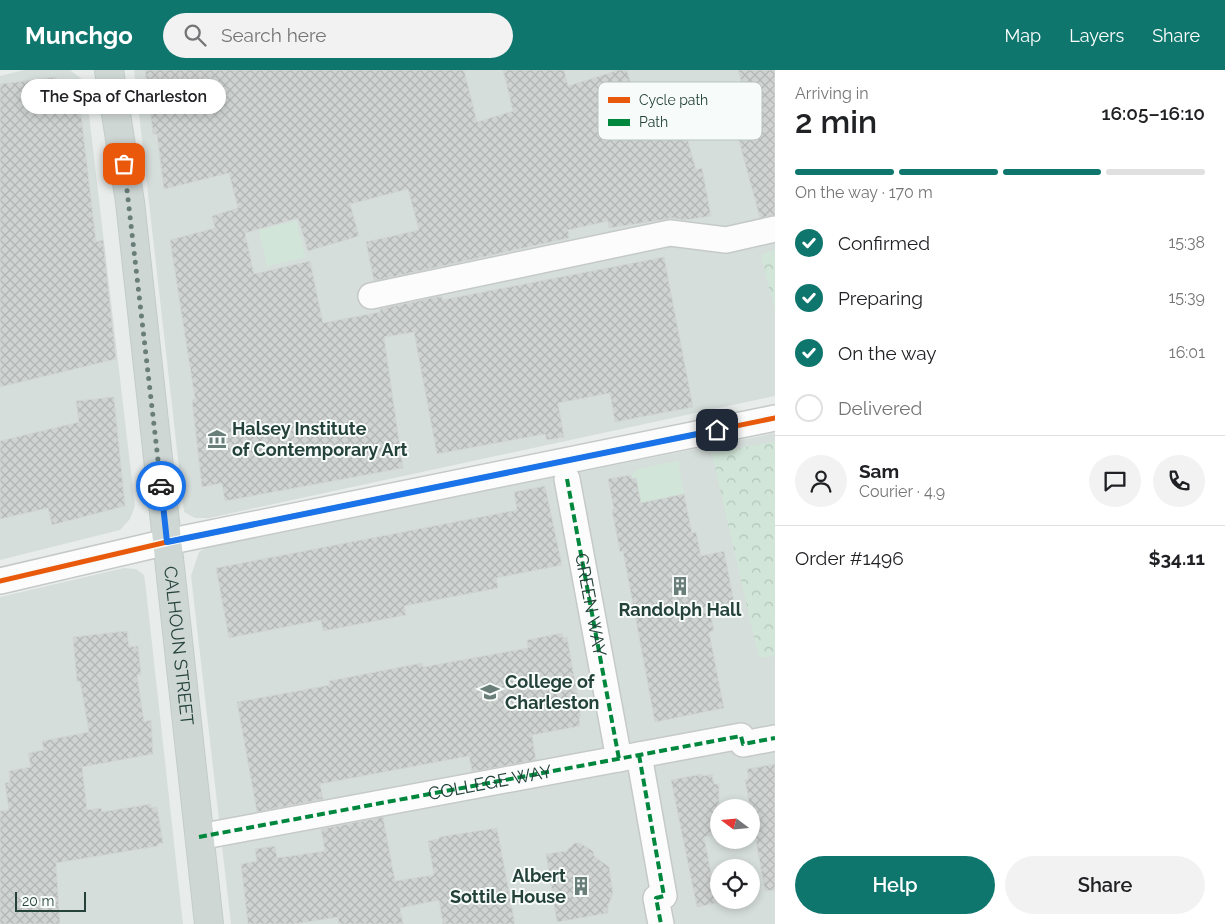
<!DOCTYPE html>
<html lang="en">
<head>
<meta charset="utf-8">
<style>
	:root { --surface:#fff; --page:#f2f2f2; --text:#202124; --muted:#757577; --line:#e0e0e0; --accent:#0f766e }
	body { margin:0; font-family:Raleway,sans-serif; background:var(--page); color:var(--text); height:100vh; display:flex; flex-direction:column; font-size:19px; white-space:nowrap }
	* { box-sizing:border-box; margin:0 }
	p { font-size:16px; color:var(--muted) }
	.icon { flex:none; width:28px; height:28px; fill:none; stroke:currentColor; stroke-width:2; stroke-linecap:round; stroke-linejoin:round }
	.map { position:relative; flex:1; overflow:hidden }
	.panel { display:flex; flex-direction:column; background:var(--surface); width:450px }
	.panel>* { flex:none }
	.needle { width:32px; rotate:286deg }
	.tools { position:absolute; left:710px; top:729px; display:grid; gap:10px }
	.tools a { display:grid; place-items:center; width:50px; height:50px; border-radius:50%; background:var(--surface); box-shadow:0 2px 8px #0003; font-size:25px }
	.scale { position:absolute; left:15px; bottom:12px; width:71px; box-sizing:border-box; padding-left:5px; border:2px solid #24423a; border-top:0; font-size:14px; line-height:18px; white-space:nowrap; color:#24423a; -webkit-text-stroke:4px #f7fbf9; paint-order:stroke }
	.pin { position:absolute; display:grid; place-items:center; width:42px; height:42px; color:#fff; margin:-21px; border-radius:10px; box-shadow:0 2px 8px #0006 }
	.courier { position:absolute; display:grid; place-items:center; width:50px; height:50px; margin:-25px; border:4px solid #1a73e8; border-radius:50%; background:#fff; color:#222; box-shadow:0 1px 6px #0007 }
	.bubble { position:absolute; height:35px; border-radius:18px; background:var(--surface); box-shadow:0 2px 8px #0003; font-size:16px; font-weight:600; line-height:35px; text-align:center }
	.overview em { font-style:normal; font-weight:600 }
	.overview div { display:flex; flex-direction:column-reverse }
	.overview { display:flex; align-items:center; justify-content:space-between; height:85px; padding:0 20px }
	h1 { font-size:32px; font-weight:600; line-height:38px }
	.bar { display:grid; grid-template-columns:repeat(4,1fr); gap:8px 5px; align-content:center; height:60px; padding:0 20px }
	.bar i { height:6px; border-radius:4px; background:var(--line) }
	.bar .on { background:var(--accent) }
	.bar p { grid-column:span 4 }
	.line { display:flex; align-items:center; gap:12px; padding:0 20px; border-top:1px solid var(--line) }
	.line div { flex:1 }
	.round { display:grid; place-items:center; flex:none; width:52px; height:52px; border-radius:26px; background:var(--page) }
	ol { padding:0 20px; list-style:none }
	li { display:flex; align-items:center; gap:15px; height:55px }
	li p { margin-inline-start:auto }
	li .icon { padding:5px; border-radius:50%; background:var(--accent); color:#fff; stroke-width:4 }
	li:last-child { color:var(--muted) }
	li i { width:28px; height:28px; border:2px solid var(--line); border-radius:50% }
	.primary-button { display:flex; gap:10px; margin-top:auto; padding:10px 20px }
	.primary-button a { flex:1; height:58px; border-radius:30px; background:var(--accent); color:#fff; font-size:20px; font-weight:600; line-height:58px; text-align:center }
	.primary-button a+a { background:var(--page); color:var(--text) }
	header { display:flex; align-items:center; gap:30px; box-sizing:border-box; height:70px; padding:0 25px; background:var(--accent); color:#fff }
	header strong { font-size:24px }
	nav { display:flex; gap:28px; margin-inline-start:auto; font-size:18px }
	.search { width:350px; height:45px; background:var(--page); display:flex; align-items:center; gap:12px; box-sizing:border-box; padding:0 18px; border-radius:28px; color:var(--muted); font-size:19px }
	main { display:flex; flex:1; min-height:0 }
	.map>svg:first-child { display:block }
	.built { fill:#d6dedb; fill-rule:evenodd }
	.green { fill:#d1e6d8 }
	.forest { fill:url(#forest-crowns) }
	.building { fill:url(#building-cross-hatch); stroke:#d1d6d4 }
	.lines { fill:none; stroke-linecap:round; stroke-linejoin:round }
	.minor-casing { stroke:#c5cac8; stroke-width:28 }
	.major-casing { stroke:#c3ccc9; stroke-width:30 }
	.minor { stroke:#fcfcfc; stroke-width:25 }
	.major { stroke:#cfd7d5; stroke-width:28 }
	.quiet { stroke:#00873e; stroke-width:4; stroke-dasharray:8 4; stroke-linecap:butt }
	.cycleway-casing { stroke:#f7fbf9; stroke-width:8 }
	.cycleway { stroke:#e8590c; stroke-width:5 }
	.done { stroke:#697e78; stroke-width:5; stroke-dasharray:0 9 }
	.route { stroke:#1a73e8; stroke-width:6 }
	.labels { text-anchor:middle; stroke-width:4; stroke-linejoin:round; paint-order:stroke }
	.poi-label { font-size:18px; font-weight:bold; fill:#24423a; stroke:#f7fbf9; text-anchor:start }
	.street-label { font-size:18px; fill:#24423a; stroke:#f7fbf9 }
	.key { fill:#f7fbf9; stroke:#b8c4c0; stroke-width:1 }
	.key-label { font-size:14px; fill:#24423a }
</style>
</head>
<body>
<header>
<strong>Munchgo</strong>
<div class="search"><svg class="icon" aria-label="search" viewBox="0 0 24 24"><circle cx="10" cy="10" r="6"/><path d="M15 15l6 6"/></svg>Search here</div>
<nav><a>Map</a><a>Layers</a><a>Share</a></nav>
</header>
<main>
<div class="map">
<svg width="775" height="854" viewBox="0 0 775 854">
	<defs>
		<pattern id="forest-crowns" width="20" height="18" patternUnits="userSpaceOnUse" patternTransform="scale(1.25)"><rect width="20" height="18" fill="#d1e6d8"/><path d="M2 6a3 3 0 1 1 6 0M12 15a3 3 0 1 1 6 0" fill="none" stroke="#b3c6ba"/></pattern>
		<pattern id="building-cross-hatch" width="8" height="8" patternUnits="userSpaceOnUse" patternTransform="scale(1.25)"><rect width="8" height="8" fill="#cfd4d2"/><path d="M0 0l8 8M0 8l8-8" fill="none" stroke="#b2b7b5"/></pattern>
	</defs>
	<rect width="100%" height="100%" fill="#e8edeb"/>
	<path class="built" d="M24,0H70L82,9L86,19L135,436L130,449L120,460L0,490V6Z
		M134,0H775V326L209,448H195L184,442Z
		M775,363V854H231L191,506L199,482L208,476ZM719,738H751V770H719ZM719,798H751V830H719Z
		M124,498L136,499L144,505L146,519L183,854H0V527Z"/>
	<path class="green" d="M296,151L305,187L267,196L259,160Z
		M678,391L684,424L641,433L631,405L638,399Z"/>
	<path class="forest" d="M775,180V242L761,184Z
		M775,371V585L759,588L712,384Z"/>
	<path class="building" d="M145,0H464L477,52L513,41L503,0H564L568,16L619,0H627L639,43L677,31L696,100L702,98L711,146L685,150L673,148L609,158L608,151L568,160L569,168L374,211L366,172L419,160L408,119L350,134L359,166L308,181L298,148L245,163L254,204L310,191L323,253L380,242V239L442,226V230L664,187L693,337L615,352L610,323L558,333L564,367L547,370L545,364L437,384L414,262L384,267L403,398L225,431L222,413L202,417L192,330L195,329L170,170L215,158L212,146L238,138L229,103L164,119L157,64H153Z
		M738,0H775V145L760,148L735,56L752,51Z
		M56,7L57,13L77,10L96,172L103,170L116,289L0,317V14Z
		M114,327L125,436L52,455L48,438L0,449V371L79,352L76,331Z
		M631,405V409L636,408L641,433L684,424L692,463L696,462L701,486L724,481L734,532L709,537L714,561L709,562L724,638L655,652L623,481L620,482L612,440L614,439L608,409Z
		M545,416L562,495L496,508L498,518L404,536L406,545L323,561L321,550L229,568L216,498L517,440L514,422Z
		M127,561L129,577L138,576L141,604L137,605L144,652L151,650L153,684L82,697L87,740L101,738L102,742L151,734V738L157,737L163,773L158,774V776L56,793L60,854H0V741L9,740L5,713L10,712L9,701L31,697L28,683L44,680L42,671L89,662L80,611L77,612L73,567Z
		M562,563L563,568L567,567L581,646H579L580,656L532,665L536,690L472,702L469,686L320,714L323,729L257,742L237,632L330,615L329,611L422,593L423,597L528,578L527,570Z
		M775,694V820L765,821L745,710L749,709L747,699Z
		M702,704L703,706L712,704L714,714H719V764L704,767L717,833L697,837L671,710Z
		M383,747L395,811L434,805L428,771L439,769V767L497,758L515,854H443L439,830L400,838L403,854H339L338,847L294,854H248L241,794L257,791L255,779L275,776L277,788L325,781L321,759Z
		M575,773H580L593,781L594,786L609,797L613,824L608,835V843L557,852L546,784L566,781Z"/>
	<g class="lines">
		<g class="minor-casing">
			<g id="minor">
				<path d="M371,226L670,163L726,170L775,159"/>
				<path id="s1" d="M567,409L619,689"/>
				<path d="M0,511L167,472L775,348"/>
				<path d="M639,685L664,826L656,828L661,854"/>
				<path id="s2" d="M199,767L741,666L743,674L775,668"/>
			</g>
		</g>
		<g class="major-casing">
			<g id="major">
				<path id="s3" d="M109,0L130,132L209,854"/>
			</g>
		</g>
		<use href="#minor" class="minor"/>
		<use href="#major" class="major"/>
		<path class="quiet" d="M567,409L619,689
			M639,685L664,826L656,828L661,854
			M199,767L741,666L743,674L775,668"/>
		<g class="cycleway-casing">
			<path id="cycleway" d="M0,511L167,472L775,348"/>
		</g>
		<use href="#cycleway" class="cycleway"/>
	</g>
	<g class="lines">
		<path class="done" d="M124,94L161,416"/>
		<path class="route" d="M161,416L167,472L717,360"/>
	</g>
	<defs>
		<g id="museum-bare" transform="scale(1.5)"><path d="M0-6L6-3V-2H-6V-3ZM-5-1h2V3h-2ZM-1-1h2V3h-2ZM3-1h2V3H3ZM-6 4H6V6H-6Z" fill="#697e78" stroke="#f7fbf9" stroke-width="2.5" paint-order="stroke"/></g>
		<g id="building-bare" transform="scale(1.5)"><path d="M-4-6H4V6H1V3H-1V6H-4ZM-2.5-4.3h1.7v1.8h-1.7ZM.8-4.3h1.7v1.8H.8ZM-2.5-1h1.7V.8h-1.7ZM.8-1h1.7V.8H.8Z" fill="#697e78" stroke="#f7fbf9" stroke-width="2.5" paint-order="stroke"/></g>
		<g id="university-bare" transform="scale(1.5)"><path d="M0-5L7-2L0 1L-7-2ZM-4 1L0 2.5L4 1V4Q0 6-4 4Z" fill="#697e78" stroke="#f7fbf9" stroke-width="2.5" paint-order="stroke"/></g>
	</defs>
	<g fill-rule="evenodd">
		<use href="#museum-bare" x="217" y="369"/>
		<use href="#building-bare" x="680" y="516"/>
		<use href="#university-bare" x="490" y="622"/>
		<use href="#building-bare" x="581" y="816"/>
	</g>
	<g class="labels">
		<g class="poi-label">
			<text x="232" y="365">Halsey Institute<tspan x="232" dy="21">of Contemporary Art</tspan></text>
			<text x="680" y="546" text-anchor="middle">Randolph Hall</text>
			<text x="505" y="618">College of<tspan x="505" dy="21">Charleston</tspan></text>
			<text x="566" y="812" text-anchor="end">Albert<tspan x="566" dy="21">Sottile House</tspan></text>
		</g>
		<g class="street-label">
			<text dy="6" stroke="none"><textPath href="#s1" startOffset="128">GREEN WAY</textPath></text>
			<text dy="6" stroke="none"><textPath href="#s3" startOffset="580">CALHOUN STREET</textPath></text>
			<text dy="6" stroke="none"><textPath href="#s2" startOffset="296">COLLEGE WAY</textPath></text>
		</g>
	</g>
	<rect x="598" y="12" width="164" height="58" rx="8" class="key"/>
	<rect x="608" y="27" width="22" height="6" fill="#e8590c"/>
	<rect x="608" y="49" width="22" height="7" fill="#00873e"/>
	<g class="key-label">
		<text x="639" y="35">Cycle path</text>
		<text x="639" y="57">Path</text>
	</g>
</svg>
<div class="tools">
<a><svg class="needle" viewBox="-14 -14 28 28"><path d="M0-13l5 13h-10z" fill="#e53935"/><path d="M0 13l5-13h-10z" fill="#757577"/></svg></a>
<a><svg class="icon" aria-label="locate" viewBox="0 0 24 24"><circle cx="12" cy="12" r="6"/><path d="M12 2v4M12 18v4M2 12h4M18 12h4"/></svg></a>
</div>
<div class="scale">20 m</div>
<div class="pin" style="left:124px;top:94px;background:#ea580c"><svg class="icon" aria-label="bag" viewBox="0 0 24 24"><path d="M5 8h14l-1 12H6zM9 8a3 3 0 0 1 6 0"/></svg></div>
<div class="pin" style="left:717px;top:360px;background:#1f2937"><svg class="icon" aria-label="home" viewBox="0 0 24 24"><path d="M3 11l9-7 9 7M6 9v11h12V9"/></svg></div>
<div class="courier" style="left:161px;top:416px"><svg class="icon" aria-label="car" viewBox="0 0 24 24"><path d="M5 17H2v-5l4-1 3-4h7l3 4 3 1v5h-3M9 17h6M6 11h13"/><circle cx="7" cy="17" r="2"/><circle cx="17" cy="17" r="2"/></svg></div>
<div class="bubble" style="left:21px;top:9px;width:205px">The Spa of Charleston</div>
</div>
<section class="panel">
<div class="overview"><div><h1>2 min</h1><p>Arriving in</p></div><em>16:05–16:10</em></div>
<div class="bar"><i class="on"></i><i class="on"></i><i class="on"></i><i></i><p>On the way · 170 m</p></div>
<ol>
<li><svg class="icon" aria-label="check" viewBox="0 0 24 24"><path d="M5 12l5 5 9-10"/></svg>Confirmed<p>15:38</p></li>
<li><svg class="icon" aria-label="check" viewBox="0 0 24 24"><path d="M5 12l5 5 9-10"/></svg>Preparing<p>15:39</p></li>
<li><svg class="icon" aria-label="check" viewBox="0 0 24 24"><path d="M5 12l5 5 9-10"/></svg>On the way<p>16:01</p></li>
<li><i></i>Delivered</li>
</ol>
<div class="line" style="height:90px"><a class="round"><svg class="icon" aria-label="person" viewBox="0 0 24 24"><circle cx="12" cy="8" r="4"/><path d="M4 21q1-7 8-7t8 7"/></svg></a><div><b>Sam</b><p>Courier · 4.9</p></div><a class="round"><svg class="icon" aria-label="chat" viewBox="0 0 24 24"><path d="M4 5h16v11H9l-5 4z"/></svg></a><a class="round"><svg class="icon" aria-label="phone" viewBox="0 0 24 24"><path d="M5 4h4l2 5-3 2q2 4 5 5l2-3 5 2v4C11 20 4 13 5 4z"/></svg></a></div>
<div class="line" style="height:65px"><div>Order #1496</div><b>$34.11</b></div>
<div class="primary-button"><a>Help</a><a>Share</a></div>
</section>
</main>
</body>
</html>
